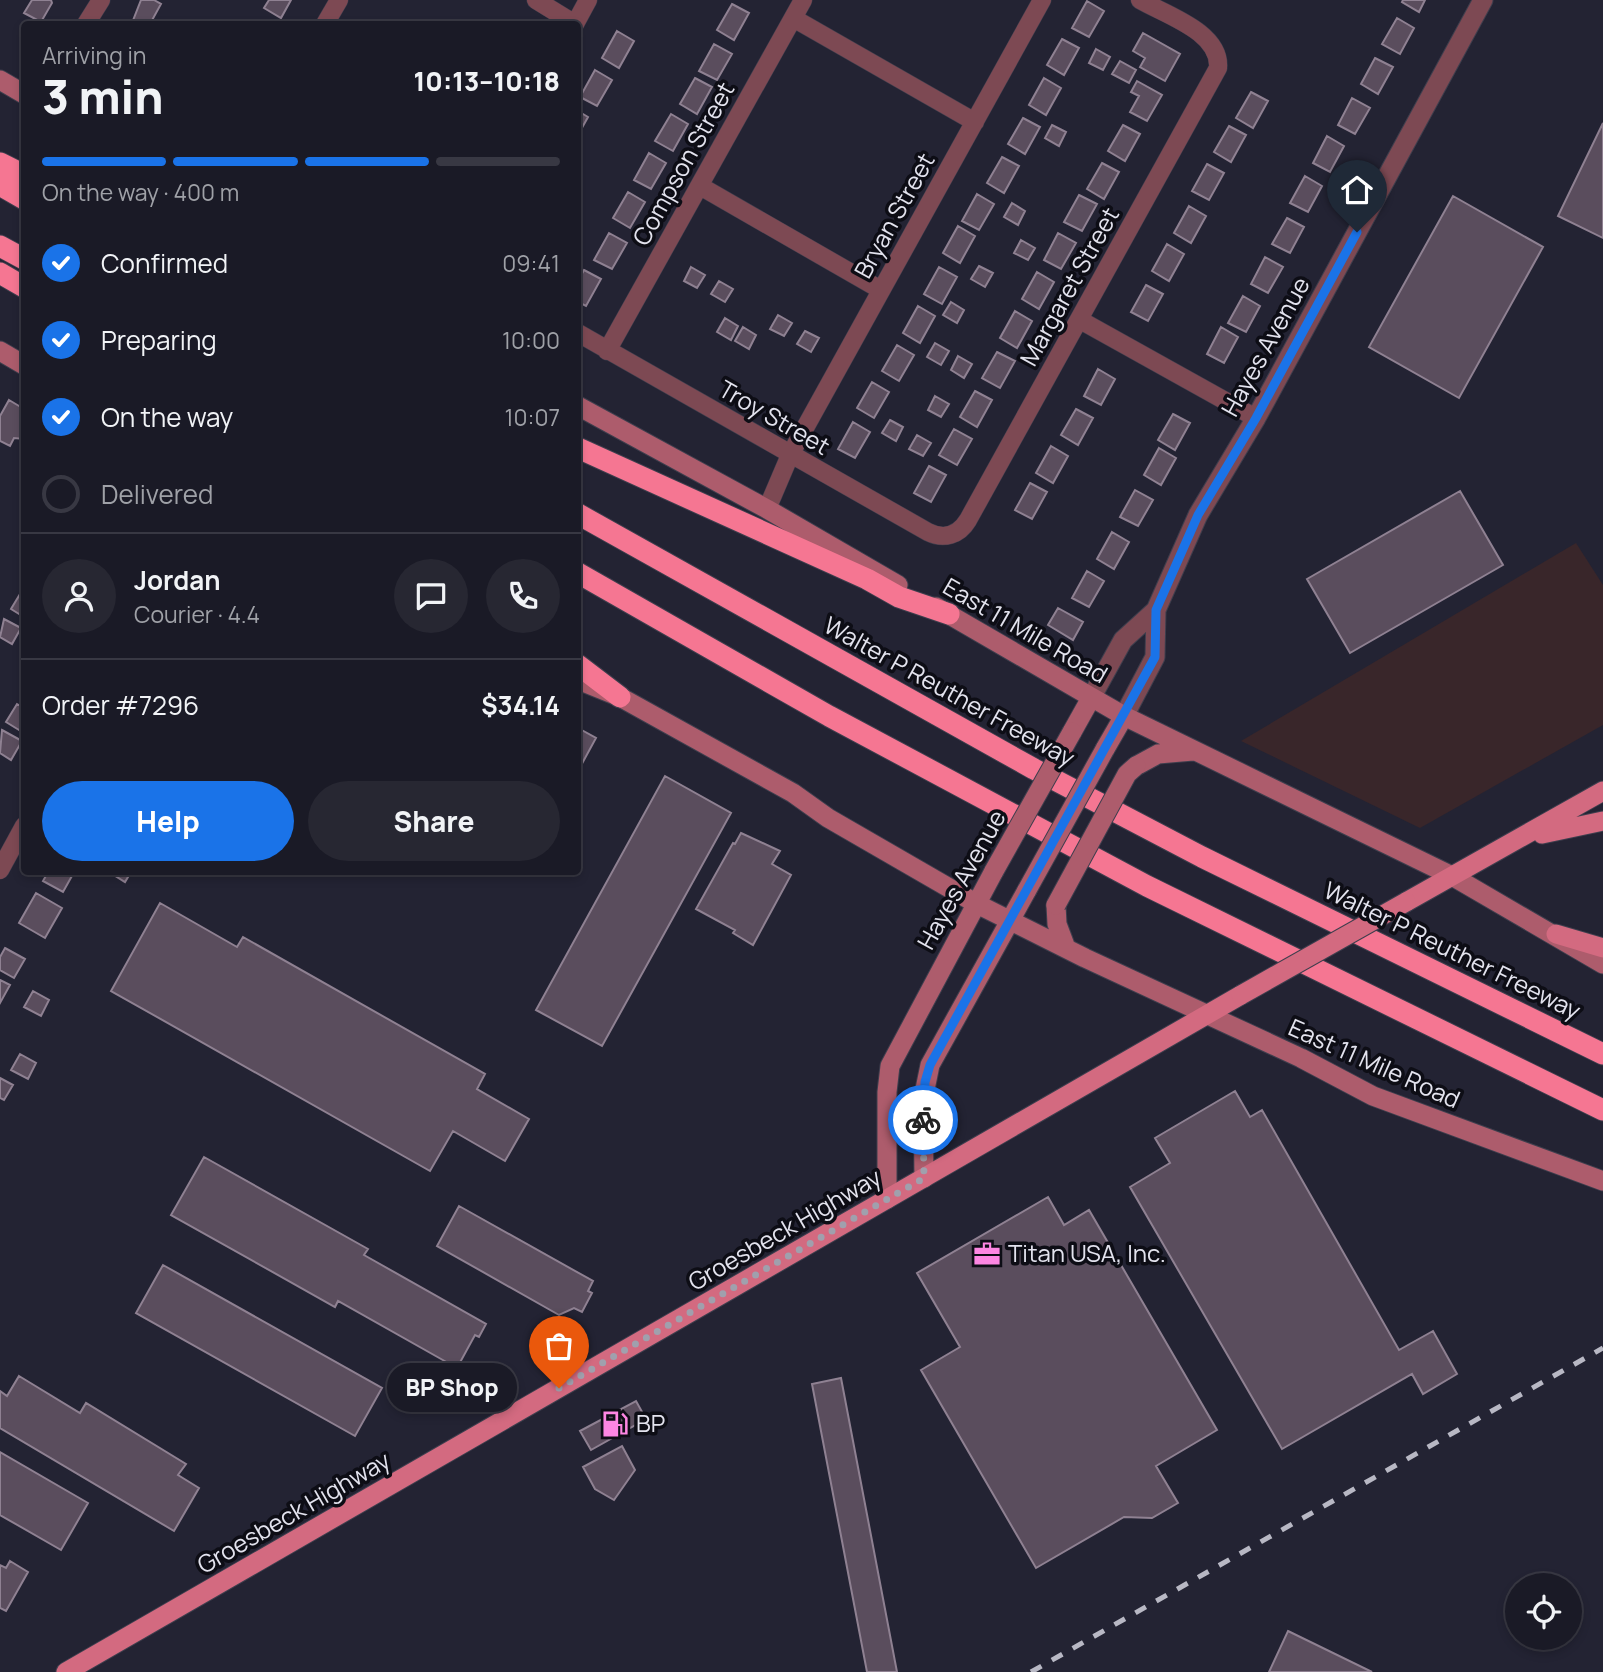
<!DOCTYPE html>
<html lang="en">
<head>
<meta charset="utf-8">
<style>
	:root { --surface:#1a1a26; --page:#272732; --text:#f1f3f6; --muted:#9fa1a7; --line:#383843; --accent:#1a73e8 }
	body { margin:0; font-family:Manrope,sans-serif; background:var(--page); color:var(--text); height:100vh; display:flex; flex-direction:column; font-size:26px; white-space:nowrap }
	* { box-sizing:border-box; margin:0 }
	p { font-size:23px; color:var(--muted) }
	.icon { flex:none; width:38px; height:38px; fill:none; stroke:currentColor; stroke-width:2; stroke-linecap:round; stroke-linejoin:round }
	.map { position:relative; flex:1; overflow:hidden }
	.drawer { position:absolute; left:21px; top:21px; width:560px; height:854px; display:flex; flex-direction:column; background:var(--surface); border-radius:7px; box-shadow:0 4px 10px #0003,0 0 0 2px var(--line) }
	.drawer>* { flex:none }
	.buttons { position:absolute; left:1505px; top:1573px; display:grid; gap:14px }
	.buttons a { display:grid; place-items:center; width:77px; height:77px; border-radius:50%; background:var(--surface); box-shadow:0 4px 10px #0003,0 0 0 2px var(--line); font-size:35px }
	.pin { position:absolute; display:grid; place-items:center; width:60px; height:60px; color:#fff; margin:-72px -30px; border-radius:50% 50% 50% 0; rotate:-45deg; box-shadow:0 0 7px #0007 }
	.pin .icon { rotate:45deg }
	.courier { position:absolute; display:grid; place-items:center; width:70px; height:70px; margin:-35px; border:5px solid #1a73e8; border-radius:50%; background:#fff; color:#222; box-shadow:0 2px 9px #0007 }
	.bubble { position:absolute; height:49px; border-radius:24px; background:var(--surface); box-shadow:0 4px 10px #0003,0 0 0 2px var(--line); font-size:23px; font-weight:800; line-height:49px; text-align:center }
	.summary em { font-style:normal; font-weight:800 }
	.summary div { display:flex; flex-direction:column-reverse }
	.summary { display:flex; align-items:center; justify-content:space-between; height:119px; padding:0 21px }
	h1 { font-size:46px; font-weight:800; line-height:52px }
	.bar { display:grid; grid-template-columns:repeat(4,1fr); gap:10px 7px; align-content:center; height:84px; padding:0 21px }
	.bar i { height:9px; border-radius:5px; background:var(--line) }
	.bar .current { background:var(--accent) }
	.bar p { grid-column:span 4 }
	.line { display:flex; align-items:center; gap:18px; padding:0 21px; border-top:2px solid var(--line) }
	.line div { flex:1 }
	.round { display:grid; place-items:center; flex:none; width:74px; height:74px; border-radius:37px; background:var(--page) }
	ol { padding:0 21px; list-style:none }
	li { display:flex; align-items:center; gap:21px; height:77px }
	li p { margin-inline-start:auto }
	li .icon { padding:7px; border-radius:50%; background:var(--accent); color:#fff; stroke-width:4 }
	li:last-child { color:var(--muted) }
	li i { width:38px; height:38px; border:4px solid var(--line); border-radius:50% }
	.cta { display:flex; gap:14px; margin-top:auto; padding:14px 21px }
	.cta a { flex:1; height:80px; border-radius:42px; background:var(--accent); color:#fff; font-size:28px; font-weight:800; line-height:80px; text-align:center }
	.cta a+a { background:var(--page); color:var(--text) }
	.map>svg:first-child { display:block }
	.commercial { fill:#39262a }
	.building { fill:#5a4d5d; stroke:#8f8192; stroke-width:2 }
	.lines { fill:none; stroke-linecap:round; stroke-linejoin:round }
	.minor-casing { stroke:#3e3e4d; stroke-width:19 }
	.tertiary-casing { stroke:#3e3e4d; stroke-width:21 }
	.secondary-casing { stroke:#3e3e4d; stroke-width:21 }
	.primary-casing { stroke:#3e3e4d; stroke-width:21 }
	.motorway-casing { stroke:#3e3e4d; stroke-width:23 }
	.minor { stroke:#7d4953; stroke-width:18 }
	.tertiary { stroke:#7d4953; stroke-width:19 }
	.secondary { stroke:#ad5c6c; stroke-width:19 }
	.primary { stroke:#d36a80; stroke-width:19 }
	.motorway { stroke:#f57692; stroke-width:21 }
	.rail { stroke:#b8b8c4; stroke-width:5; stroke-dasharray:12 12; stroke-linecap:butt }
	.secondary-bridge-casing { stroke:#3e3e4d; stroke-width:21; stroke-linecap:butt }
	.primary-bridge-casing { stroke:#3e3e4d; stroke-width:21; stroke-linecap:butt }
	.secondary-bridge { stroke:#ad5c6c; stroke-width:19 }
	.primary-bridge { stroke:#d36a80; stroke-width:19 }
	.done { stroke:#a0a0ad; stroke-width:7; stroke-dasharray:0 12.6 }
	.route { stroke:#1a73e8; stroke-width:9 }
	.labels { text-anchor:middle; stroke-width:7; stroke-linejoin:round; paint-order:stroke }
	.street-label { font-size:24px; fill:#e3e3ee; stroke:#0d0d15 }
	.poi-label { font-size:24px; fill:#e3e3ee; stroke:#0d0d15; text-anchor:start }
</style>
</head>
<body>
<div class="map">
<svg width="1603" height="1672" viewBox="0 0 1603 1672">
	<rect width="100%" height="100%" fill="#232333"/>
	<path class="commercial" d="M1576,543L1603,585V725L1420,828L1241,741Z"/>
	<path class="building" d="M32,0H51L52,3L41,22L24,13Z
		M141,0H154L161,4L150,24L132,23Z
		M269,0H291L281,18L264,8Z
		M1403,0H1425L1419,12L1402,2Z
		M1087,1L1104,11L1089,37L1072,28Z
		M732,4L749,13L734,40L717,30Z
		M1397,18L1414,28L1400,54L1382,44Z
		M617,31L634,41L619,68L602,58Z
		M1143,33L1180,54L1165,81L1140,67L1145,58L1133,51Z
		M1062,39L1079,48L1064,75L1047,65Z
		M714,44L732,54L717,80L699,71Z
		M1096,49L1110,57L1103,70L1089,63Z
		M1375,58L1393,67L1378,94L1361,84Z
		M1120,61L1136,70L1129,83L1112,74Z
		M595,70L612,80L597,106L580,97Z
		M695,78L712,87L697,114L680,104Z
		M1044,78L1061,88L1046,115L1029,105Z
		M1137,81L1162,95L1147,121L1130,112L1139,96L1131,92Z
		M1251,92L1268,101L1253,128L1236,118Z
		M1352,98L1370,108L1355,134L1338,125Z
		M578,111L588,117L578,135Z
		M671,114L688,124L673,151L655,141Z
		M1023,118L1040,127L1025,154L1008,144Z
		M1603,123V238L1558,216Z
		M1052,125L1066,132L1059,146L1045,138Z
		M1123,125L1140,134L1125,161L1108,151Z
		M1229,126L1246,135L1231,162L1214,152Z
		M1327,136L1344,146L1330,172L1313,163Z
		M649,153L666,163L651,189L634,180Z
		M1002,157L1019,166L1004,193L987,183Z
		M1102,163L1119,172L1104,199L1087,189Z
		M1207,164L1224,173L1209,200L1192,191Z
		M1305,176L1322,186L1308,212L1290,203Z
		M628,192L645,202L630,228L613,218Z
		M977,194L994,204L979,230L962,221Z
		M1079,195L1097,204L1082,231L1064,222Z
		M1453,196L1543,247L1459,398L1369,347Z
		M1012,203L1025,211L1018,225L1004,217Z
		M1189,206L1206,216L1191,243L1174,233Z
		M1287,218L1304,227L1290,253L1272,244Z
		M958,226L975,236L960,263L943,253Z
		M609,233L627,243L612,269L594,260Z
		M1058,233L1076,243L1061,269L1044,260Z
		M1021,240L1035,248L1028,260L1014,253Z
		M1167,244L1184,254L1169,281L1152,271Z
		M1265,257L1283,267L1268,293L1251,284Z
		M979,266L993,273L985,287L971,279Z
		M691,267L705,275L697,288L684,281Z
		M939,267L957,277L942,304L924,294Z
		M584,270L601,279L586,306L578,302V281Z
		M1037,272L1054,282L1039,309L1022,299Z
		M719,281L733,289L725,302L711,294Z
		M1146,285L1163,294L1148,321L1131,312Z
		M1243,296L1260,306L1246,332L1228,323Z
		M951,302L964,310L957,323L943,315Z
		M918,306L935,316L920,343L903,333Z
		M1015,311L1032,321L1017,348L1000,338Z
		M778,315L792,323L784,336L770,329Z
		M725,318L738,326L731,340L717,332Z
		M743,327L756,335L749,349L735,341Z
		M1221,327L1238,337L1224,363L1207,354Z
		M805,331L819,338L811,352L797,344Z
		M935,343L949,351L941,365L927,357Z
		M897,345L914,355L899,381L882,371Z
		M997,352L1015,361L1000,388L982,378Z
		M958,356L972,364L964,378L951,370Z
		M1098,369L1115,379L1101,405L1084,396Z
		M872,382L889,392L874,418L857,408Z
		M975,391L992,400L977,427L960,417Z
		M935,396L949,404L941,417L928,410Z
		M9,400L24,409V439L14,438L10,446L0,441V416Z
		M1076,409L1093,418L1078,445L1061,435Z
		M1173,414L1190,423L1175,450L1158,440Z
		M890,420L903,427L896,441L882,433Z
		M853,422L870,432L855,458L838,449Z
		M954,429L972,439L957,465L939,455Z
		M917,435L931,443L923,456L909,449Z
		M1051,446L1068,456L1053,483L1036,473Z
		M1159,448L1176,458L1161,485L1144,475Z
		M929,466L946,475L931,502L914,493Z
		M1030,483L1047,492L1032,519L1015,510Z
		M1135,490L1153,500L1138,526L1120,517Z
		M1460,491L1503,565L1350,653L1307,579Z
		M1112,532L1129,542L1114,569L1097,559Z
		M1087,571L1104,581L1089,607L1072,598Z
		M20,594L24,596V617L11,609Z
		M1058,608L1083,622L1073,640L1048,625Z
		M4,619L21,628L12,644L0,637Z
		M17,704L24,708V733L6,722Z
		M578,728L596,738L578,771Z
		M2,730L22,741L11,760L0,753Z
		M665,776L731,813L602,1046L536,1010Z
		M741,833L780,851L772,864L791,875L753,945L733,933L735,930L696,909L733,843L735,844Z
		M48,872L73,874L63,892L43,881Z
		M109,872H131L125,882Z
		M36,893L62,908L45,938L19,923Z
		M160,903L237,947L243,937L485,1074L477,1089L529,1119L505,1161L453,1131L430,1171L111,991Z
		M5,948L25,959L14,978L0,970V957Z
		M0,980L10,985L0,1003Z
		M33,991L49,1000L41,1016L24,1007Z
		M20,1054L36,1063L28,1079L11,1070Z
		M0,1078L13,1085L4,1100L0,1098Z
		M1235,1091L1250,1117L1262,1110L1399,1350L1433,1331L1457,1374L1423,1394L1412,1374L1282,1449L1130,1187L1170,1163L1155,1138Z
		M204,1157L368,1249L364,1255L486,1324L479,1337L475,1335L457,1368L338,1301L335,1307L171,1215Z
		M1048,1197L1064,1225L1089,1210L1217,1430L1156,1466L1178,1503L1152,1518L1124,1517L1036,1568L921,1370L960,1347L917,1273Z
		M459,1206L593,1281L588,1291L592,1293L582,1312L574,1308L559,1315L437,1246Z
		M163,1265L382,1388L355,1436L136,1313Z
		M19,1376L80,1413L86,1403L186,1464L178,1475L199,1488L174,1531L0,1428V1391L7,1396Z
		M841,1378L897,1672H867L812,1384Z
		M636,1401L646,1419L591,1450L580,1431Z
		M622,1446L635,1470L614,1500L595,1489L583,1467Z
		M0,1452L88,1503L61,1550L0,1515Z
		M10,1561L28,1572L6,1611L0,1608V1565L6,1568Z
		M1288,1631L1372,1672H1269Z"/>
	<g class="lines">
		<g class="minor-casing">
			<path id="minor" d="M536,0L575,24
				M793,18L975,122
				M86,24L101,0
				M325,24L339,0
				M575,24L588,0
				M700,186L881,290
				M1080,320L1256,418
				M578,333L928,532C944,540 959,535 968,520L1218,68C1221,32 1166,15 1140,0
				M607,351L803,0
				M767,509L790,455L1042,0
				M0,870L24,826"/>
		</g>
		<g class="tertiary-casing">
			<path id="tertiary" d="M1091,698L1123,640L1156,610
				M1124,716L1155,657L1156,610L1198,515L1256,418L1483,0"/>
		</g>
		<g class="secondary-casing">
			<path id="secondary" d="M0,80L24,94
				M0,351L24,365
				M578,406L767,509L898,585
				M936,607L1124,716L1452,876L1603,964
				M578,680L620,697L793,793L828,818L977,904L1085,958L1301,1058L1373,1096L1603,1181
				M1072,732L1091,698
				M1105,749L1124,716
				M1136,766L1158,754L1193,751
				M1056,905L1057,924L1066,948
				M924,1178L923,1099L930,1065L1027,890
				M887,1199V1092L890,1066L994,871"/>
		</g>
		<g class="primary-casing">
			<path id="primary" d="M1542,834L1603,821
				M1406,902L1603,791
				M1556,934L1603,948
				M66,1672L1241,995"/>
		</g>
		<g class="motorway-casing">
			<path id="motorway" d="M0,163L24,175
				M0,185L24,199
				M0,246L24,259
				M0,273L24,287
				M578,448L867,579L899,597L949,614
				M578,514L1034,769L1202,857L1603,1054
				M578,573L829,716L1147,886L1603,1110
				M578,665L620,697"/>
		</g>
		<use href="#minor" class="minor"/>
		<use href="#tertiary" class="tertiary"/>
		<use href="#secondary" class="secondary"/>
		<use href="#primary" class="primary"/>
		<use href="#motorway" class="motorway"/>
		<path class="rail" d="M1031,1672L1603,1348"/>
		<g class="secondary-bridge-casing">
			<path id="secondary-bridge" d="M994,871L1072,732
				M1027,890L1105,749
				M1056,905L1127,774L1136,766"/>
		</g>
		<g class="primary-bridge-casing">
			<path id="primary-bridge" d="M1241,995L1406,902"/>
		</g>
		<use href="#secondary-bridge" class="secondary-bridge"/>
		<use href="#primary-bridge" class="primary-bridge"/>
	</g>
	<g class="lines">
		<path class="done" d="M559,1388L924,1178L923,1120"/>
		<path class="route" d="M923,1120L925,1082L930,1065L1155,657L1156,610L1198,515L1256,418L1357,232"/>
	</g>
	<defs>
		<g id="office-bare" transform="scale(2.1)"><path d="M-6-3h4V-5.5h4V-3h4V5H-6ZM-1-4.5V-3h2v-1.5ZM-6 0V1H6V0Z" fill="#fd86e2" stroke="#0d0d15" stroke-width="2.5" paint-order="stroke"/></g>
		<g id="fuel-bare" transform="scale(2.1)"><path d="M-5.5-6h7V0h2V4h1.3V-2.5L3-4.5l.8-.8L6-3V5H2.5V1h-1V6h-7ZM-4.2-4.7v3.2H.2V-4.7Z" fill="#fd86e2" stroke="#0d0d15" stroke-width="2.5" paint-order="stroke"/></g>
	</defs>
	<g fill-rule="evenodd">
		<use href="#office-bare" x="987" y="1254"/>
		<use href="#fuel-bare" x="615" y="1424"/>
	</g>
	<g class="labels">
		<g class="street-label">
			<text transform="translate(684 164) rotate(-61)" y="8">Compson Street</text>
			<text transform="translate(895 216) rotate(-61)" y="8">Bryan Street</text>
			<text transform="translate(1070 287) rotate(-61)" y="8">Margaret Street</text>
			<text transform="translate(1266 347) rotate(-61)" y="8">Hayes Avenue</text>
			<text transform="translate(774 418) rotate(30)" y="8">Troy Street</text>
			<text transform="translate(1025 631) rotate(30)" y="8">East 11 Mile Road</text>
			<text transform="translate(949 692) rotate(29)" y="8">Walter P Reuther Freeway</text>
			<text transform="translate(962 880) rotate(-61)" y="8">Hayes Avenue</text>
			<text transform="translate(1452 951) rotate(26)" y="8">Walter P Reuther Freeway</text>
			<text transform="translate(1374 1064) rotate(24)" y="8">East 11 Mile Road</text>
			<text transform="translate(785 1230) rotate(-30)" y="8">Groesbeck Highway</text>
			<text transform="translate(294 1513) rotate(-30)" y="8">Groesbeck Highway</text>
		</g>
		<g class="poi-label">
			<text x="1008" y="1262">Titan USA, Inc.</text>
			<text x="636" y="1432">BP</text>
		</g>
	</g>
</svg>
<div class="buttons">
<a><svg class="icon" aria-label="locate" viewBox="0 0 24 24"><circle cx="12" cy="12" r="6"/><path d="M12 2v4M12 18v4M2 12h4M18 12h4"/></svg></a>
</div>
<div class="pin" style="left:559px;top:1388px;background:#ea580c"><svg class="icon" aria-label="bag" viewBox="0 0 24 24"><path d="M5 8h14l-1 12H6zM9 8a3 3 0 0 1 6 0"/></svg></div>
<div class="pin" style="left:1357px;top:232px;background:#1f2937"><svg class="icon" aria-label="home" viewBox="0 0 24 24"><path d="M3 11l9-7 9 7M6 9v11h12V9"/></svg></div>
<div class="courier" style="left:923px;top:1120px"><svg class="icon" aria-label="bike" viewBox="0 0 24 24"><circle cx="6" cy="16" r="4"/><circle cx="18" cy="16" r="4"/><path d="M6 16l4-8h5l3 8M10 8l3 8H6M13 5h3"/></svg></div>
<div class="bubble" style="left:387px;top:1363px;width:130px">BP Shop</div>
<section class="drawer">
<div class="summary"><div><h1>3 min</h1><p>Arriving in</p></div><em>10:13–10:18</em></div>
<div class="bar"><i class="current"></i><i class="current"></i><i class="current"></i><i></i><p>On the way · 400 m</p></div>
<ol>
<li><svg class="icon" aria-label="check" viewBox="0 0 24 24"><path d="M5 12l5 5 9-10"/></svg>Confirmed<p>09:41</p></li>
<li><svg class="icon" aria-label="check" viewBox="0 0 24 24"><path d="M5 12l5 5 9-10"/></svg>Preparing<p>10:00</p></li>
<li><svg class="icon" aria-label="check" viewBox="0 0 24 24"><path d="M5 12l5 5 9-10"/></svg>On the way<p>10:07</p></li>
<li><i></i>Delivered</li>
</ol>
<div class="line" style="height:126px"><a class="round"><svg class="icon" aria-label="person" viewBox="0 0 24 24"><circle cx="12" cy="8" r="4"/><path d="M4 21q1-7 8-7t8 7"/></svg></a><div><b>Jordan</b><p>Courier · 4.4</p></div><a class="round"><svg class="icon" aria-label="chat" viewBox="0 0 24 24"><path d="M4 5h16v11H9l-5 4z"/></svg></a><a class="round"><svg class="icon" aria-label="phone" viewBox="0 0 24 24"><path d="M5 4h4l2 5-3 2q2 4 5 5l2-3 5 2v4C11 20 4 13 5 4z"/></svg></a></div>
<div class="line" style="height:91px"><div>Order #7296</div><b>$34.14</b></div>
<div class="cta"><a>Help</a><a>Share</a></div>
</section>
</div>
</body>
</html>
